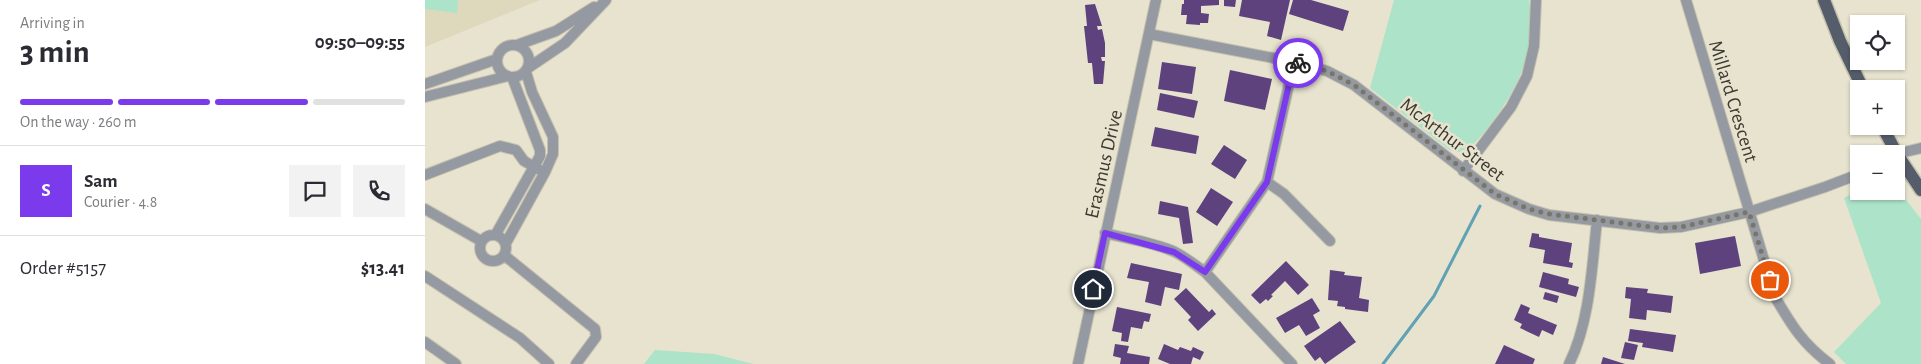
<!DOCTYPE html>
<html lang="en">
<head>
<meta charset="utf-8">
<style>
	:root { --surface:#fff; --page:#f2f2f3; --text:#2b2b33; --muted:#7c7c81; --line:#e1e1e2; --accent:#7c3aed }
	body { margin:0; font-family:"Alegreya Sans",sans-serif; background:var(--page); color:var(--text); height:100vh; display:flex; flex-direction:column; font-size:19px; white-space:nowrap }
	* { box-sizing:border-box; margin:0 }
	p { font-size:16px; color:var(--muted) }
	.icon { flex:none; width:28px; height:28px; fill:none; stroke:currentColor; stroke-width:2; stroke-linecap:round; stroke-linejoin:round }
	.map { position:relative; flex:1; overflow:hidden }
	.side { display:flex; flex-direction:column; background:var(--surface); width:425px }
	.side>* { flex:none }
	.tools { position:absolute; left:1425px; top:15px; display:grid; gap:10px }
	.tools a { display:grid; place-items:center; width:55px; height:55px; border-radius:0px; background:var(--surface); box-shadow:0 1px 4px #0004; font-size:25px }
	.pin { position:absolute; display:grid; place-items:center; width:42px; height:42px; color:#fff; margin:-21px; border:2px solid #fff; border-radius:50%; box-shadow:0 1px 5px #0007 }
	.courier { position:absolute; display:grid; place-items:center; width:50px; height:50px; margin:-25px; border:4px solid #7c3aed; border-radius:50%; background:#fff; color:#222; box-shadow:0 1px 6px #0007 }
	.head em { font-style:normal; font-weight:600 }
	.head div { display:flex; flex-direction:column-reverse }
	.head { display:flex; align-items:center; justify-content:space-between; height:85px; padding:0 20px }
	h1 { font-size:32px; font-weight:600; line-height:38px }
	.bar { display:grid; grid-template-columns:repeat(4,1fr); gap:8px 5px; align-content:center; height:60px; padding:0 20px }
	.bar i { height:6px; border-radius:4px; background:var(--line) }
	.bar .selected { background:var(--accent) }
	.bar p { grid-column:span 4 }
	.line { display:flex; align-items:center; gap:12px; padding:0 20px; border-top:1px solid var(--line) }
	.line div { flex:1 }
	.round { display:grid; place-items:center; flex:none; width:52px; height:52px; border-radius:0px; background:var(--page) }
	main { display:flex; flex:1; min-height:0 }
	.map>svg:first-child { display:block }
	.built { fill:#ded9bc }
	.green { fill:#ade3c8 }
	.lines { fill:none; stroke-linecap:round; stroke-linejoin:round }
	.stream { stroke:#60a2b5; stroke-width:3 }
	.building { fill:#5e427e }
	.minor-casing { stroke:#c5c1af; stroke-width:12 }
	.major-casing { stroke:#c5c1af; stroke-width:15 }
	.minor { stroke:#9599a1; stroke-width:10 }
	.major { stroke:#555d6b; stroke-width:12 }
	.done { stroke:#787569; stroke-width:5; stroke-dasharray:0 9 }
	.route { stroke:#7c3aed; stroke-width:6 }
	.labels { text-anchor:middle; stroke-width:5; stroke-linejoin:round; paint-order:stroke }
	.street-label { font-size:20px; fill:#3c3a32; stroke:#e7e3ce }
</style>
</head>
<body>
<main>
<section class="side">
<div class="head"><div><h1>3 min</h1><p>Arriving in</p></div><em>09:50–09:55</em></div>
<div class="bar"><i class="selected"></i><i class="selected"></i><i class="selected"></i><i></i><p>On the way · 260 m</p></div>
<div class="line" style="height:90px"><b class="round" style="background:var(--accent);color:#fff">S</b><div><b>Sam</b><p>Courier · 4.8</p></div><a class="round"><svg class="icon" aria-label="chat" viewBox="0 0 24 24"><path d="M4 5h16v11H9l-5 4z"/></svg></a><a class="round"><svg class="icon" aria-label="phone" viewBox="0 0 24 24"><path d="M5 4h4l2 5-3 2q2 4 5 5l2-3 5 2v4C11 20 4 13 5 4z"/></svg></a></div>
<div class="line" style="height:65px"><div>Order #5157</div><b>$13.41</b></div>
</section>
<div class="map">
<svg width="1496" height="364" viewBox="0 0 1496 364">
	<rect width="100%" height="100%" fill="#e7e3ce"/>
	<path class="built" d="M0,0H115L0,47Z"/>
	<path class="green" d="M0,0H33L32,13L0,9Z
		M969,0H1104C1107,16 1107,34 1103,50C1101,62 1096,75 1090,86C1083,101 1051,151 1034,152C1030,152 1026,150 1023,149L945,88Z
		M1471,187L1496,219V364H1421L1409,352L1456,303L1419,198L1434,190L1471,191Z
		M230,350L289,354L328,364H219Z"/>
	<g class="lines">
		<path class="stream" d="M958,364L1009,296L1055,206"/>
	</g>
	<path class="building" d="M759,0H794V5L776,6V13L784,14L783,23H775V25L761,24L762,15H756L757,4H759Z
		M799,0H811L810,7L799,6Z
		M817,0H865L856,40L842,36L845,22L814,16Z
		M868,0H886L924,11L918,31L864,14Z
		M670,4L677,26H672L673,30L677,29L680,43V57H676L677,61H680L678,84H669L667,63H663L659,26H662L660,5Z
		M737,62L771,67L767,94L733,89Z
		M805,70L847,79L840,110L799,101Z
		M735,93L773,101L769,118L732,110Z
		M730,127L774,136L771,154L726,146Z
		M799,145L822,160L810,179L786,164Z
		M786,188L808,202L792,226L771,212Z
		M735,201L763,207L768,243L758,244L754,218L733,214Z
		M1107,233L1114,234V237L1147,243L1144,262L1148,263L1147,268L1118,263L1120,250L1104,247Z
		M1310,236L1316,266L1275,274L1270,243Z
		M861,261L884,285L873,295L860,281L846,295L848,296L843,301L841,299L835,304L826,295Z
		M706,263L757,274L754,290L740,287L736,306L720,302L724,282L702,278Z
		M905,270L920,272L919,275L937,277L934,298L944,300L943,312L920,309V307L912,306L913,301L903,300Z
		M1118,272L1144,279L1143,284L1154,287L1151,297L1114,287Z
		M1201,287L1223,289L1222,293L1248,296L1246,313L1222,310L1221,320L1204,318L1206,299L1200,298Z
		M761,288L784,312L787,309L791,314L773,331L763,320L766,317L749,299Z
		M1120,292L1134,296L1132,303L1118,299Z
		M887,298L895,311L888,315L895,328L881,336L874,325L860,333L851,318Z
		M1096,304L1105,308L1103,313L1132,325L1128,335L1117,330L1114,337L1095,328L1097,324L1089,320Z
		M692,307L726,314L724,322L719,321L717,329L706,327L703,342L696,341L697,333L687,331Z
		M915,321L931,342L900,364L895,357L890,361L879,346Z
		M1205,329L1251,335L1248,352L1217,347L1218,343L1203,341Z
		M1200,342L1213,345L1209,360L1196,358Z
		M690,344L704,346L702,353L725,357L724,364H695L696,358L688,356Z
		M739,344L753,350L755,347L766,351L768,347L779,352L775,360L768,357L766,364H745L733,359Z
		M1079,345L1110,359L1108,364H1070Z
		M1178,357L1200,364H1176Z"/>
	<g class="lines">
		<g class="minor-casing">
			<path id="minor" d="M1261,0L1350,297C1367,326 1378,344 1405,364
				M724,34L869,62L902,71L929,85L1070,194L1104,209L1124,215L1235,228L1256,227L1324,212L1400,187L1434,174
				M72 61a16 16 0 1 1 32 0a16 16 0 1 1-32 0Z
				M92,45L131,31L169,7
				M103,68L140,43L181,0
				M0,84L72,59
				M0,97L83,76
				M1471,154L1496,148
				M1038,171L1086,107L1102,76L1109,46L1111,0
				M0,175L75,146L91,150L99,161L115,170
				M842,182L859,194L905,241
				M0,209L56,241
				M680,233C703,239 728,242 750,252C760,257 770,265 780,272L867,364
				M71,234L115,156V150L87,77
				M55 248a13 13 0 1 1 26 0a13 13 0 1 1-26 0Z
				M81,243L120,172L128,154V137L107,92L101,72
				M79,255L170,329L171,337L151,364
				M780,272L842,182L869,62
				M0,276L95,338L124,364
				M0,342L31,364
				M653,364L731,0
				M1144,364C1165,322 1167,266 1172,220"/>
		</g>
		<g class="major-casing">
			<path id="major" d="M1399,0L1415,41L1438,89
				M1457,126L1472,154L1496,190"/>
		</g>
		<use href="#minor" class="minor"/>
		<use href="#major" class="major"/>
	</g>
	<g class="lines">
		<path class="done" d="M873,63L902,71L929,85L1070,194L1104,209L1124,214L1235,228L1256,227L1324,212L1345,280"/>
		<path class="route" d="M668,289L680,233L749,252L780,272L842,182L869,62L873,63"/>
	</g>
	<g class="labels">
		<g class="street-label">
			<text transform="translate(1309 101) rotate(73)" y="7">Millard Crescent</text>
			<text transform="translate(1028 139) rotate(37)" y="7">McArthur Street</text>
			<text transform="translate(678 164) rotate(-77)" y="7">Erasmus Drive</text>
		</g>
	</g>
</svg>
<div class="tools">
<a><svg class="icon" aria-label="locate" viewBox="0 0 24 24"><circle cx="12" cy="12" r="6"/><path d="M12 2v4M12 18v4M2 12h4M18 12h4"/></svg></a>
<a>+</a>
<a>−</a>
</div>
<div class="pin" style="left:1345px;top:280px;background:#ea580c"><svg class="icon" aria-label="bag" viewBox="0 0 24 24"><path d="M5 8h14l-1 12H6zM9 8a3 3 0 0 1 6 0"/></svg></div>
<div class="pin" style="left:668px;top:289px;background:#1f2937"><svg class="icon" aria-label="home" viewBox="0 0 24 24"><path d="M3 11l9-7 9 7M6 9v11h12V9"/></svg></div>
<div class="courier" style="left:873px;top:63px"><svg class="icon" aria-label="bike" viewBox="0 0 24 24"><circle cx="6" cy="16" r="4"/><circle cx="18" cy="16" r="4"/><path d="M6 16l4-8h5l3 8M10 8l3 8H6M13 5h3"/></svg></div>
</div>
</main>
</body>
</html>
